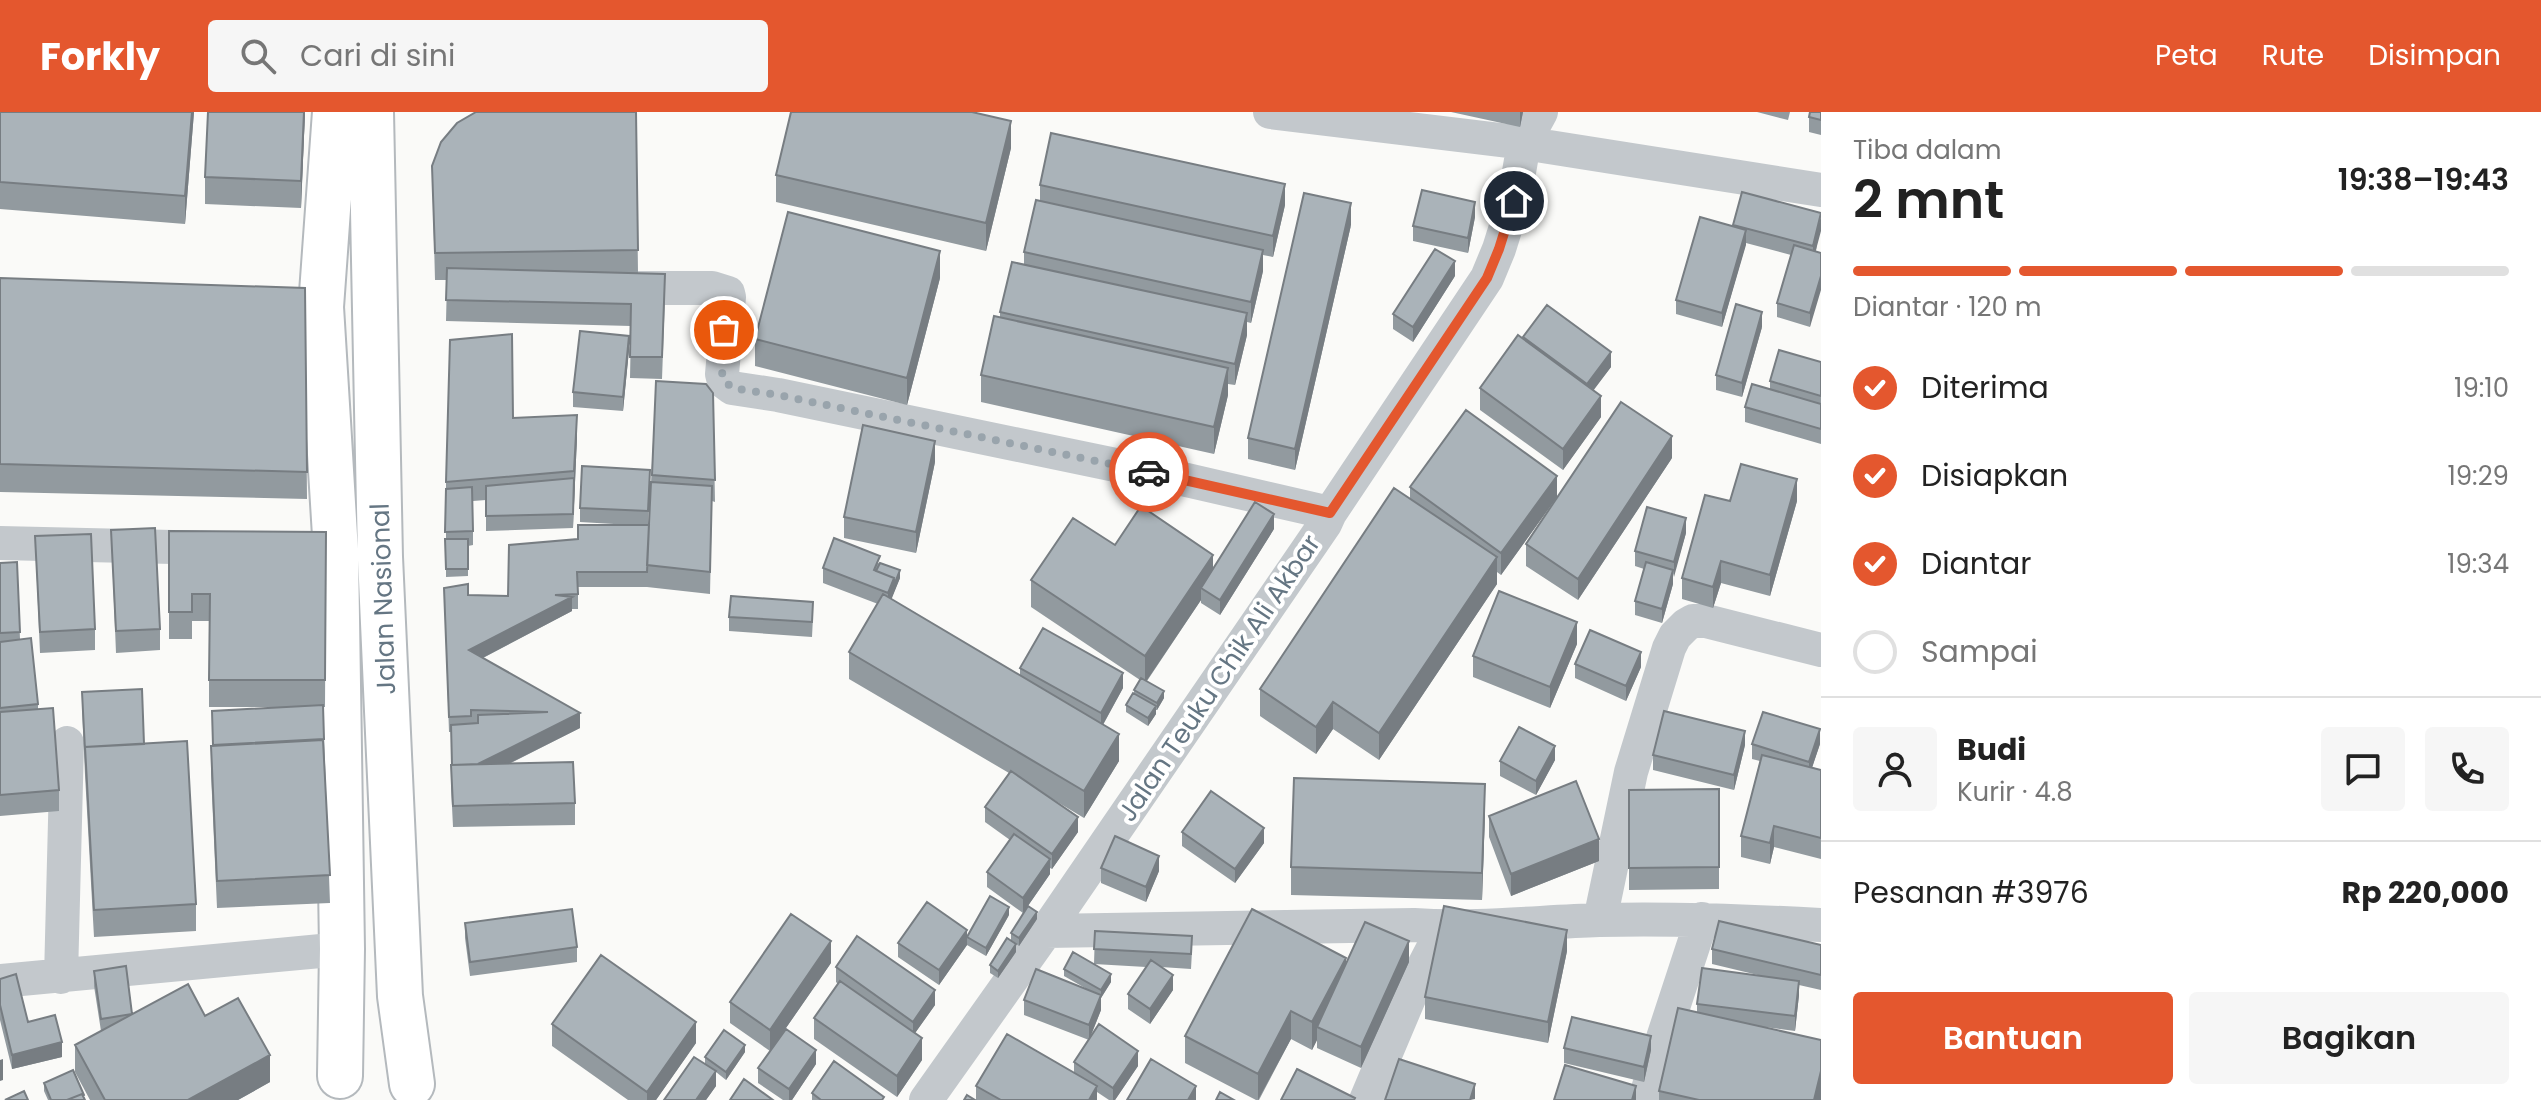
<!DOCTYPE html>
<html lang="id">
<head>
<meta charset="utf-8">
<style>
	:root { --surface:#fff; --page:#f6f6f6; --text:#222; --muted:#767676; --line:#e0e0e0; --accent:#e4572e }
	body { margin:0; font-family:Poppins,sans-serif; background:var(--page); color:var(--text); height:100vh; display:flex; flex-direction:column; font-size:30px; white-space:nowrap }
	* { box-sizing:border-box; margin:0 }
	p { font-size:26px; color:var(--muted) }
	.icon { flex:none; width:44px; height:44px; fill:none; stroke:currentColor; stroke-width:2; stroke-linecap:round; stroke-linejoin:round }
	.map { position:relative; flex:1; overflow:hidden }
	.drawer { display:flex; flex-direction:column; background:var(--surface); width:720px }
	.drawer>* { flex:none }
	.pin { position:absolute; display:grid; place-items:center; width:68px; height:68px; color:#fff; margin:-34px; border:4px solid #fff; border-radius:50%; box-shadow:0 2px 8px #0007 }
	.courier { position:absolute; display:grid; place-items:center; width:80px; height:80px; margin:-40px; border:6px solid #e4572e; border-radius:50%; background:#fff; color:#222; box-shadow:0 2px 10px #0007 }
	.headline em { font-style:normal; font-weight:600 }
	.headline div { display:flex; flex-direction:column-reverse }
	.headline { display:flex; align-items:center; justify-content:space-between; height:136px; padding:0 32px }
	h1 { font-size:52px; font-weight:600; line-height:60px }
	.bar { display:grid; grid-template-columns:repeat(4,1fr); gap:12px 8px; align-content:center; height:96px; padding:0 32px }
	.bar i { height:10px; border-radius:6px; background:var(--line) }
	.bar .selected { background:var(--accent) }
	.bar p { grid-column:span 4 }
	.line { display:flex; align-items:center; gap:20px; padding:0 32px; border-top:2px solid var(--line) }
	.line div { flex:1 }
	.round { display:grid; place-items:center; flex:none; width:84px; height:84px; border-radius:8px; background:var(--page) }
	ol { padding:0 32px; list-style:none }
	li { display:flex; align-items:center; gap:24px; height:88px }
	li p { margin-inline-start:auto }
	li .icon { padding:8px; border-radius:50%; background:var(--accent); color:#fff; stroke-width:4 }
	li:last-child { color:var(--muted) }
	li i { width:44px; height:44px; border:4px solid var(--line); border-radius:50% }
	.button { display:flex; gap:16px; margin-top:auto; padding:16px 32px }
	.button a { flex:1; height:92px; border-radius:8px; background:var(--accent); color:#fff; font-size:32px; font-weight:600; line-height:92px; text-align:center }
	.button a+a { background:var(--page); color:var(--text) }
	header { display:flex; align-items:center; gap:48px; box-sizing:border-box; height:112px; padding:0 40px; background:var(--accent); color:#fff }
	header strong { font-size:38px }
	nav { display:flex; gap:44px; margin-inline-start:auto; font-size:28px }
	.search { width:560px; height:72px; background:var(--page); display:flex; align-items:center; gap:20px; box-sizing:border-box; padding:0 28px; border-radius:8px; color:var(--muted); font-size:30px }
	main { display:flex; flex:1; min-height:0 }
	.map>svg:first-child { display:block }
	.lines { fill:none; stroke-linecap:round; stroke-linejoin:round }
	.trunk-casing { stroke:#b4b9bd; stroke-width:48 }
	.minor { stroke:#c3c8cc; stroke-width:34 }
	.trunk { stroke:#fff; stroke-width:44 }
	.wall { fill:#929a9f }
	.shaded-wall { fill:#777d82 }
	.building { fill:#aab3b9; stroke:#777d82; stroke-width:2 }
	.done { stroke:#99a4ac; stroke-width:8; stroke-dasharray:0 14.4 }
	.route { stroke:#e4572e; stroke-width:10 }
	.labels { text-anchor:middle; stroke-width:8; stroke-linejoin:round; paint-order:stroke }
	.street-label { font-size:26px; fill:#657683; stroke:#fff }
</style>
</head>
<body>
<header>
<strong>Forkly</strong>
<div class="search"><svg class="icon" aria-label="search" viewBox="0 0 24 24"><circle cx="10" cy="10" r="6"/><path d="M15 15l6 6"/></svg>Cari di sini</div>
<nav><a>Peta</a><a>Rute</a><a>Disimpan</a></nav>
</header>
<main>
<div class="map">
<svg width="1821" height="988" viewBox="0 0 1821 988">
	<rect width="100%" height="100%" fill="#fafaf8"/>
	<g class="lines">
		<g class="trunk-casing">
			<path id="trunk" d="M335,0L321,195L336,440L342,837L340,964
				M371,0L380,445L400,884L412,972"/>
		</g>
		<path class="minor" d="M1270,0L1524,31L1821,78
			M618,176H712L728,181L729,185L722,262L724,270L732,276L778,283L1178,366L1330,401
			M0,431L216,436
			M1600,808L1631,660L1669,536L1675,524L1686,513L1693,509H1706L1821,538
			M1046,819L1414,813C1476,817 1537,810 1599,808C1673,806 1747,809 1821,813
			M61,865L67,631
			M0,869L342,837
			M926,988L1046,819L1325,412L1330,401L1487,166L1499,137L1514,89L1524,31L1541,0
			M1366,988L1418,865L1444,815
			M1645,988L1661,932L1702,807"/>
		<use href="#trunk" class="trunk"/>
	</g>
	<path class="wall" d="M0,0H194L185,112L0,97Z
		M305,0L301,96L205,92V65Z
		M636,0L638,161L665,184L662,267L630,266L631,214L446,209L447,168H435L432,54Z
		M1451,0H1523L1520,15Z
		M1757,0H1790L1788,8Z
		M1821,0V23L1809,20V5Z
		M1011,36L986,139L776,90V63Z
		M1040,73L1285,93L1273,145L1263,143V159L1251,211L1247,210V223L1235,273L1228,272V283L1214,342L981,290V263L1000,205V200L1024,152V140L1040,89Z
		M1821,101L1816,139L1810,215L1777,205V191L1791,143L1746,131L1722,215L1676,202V188L1733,114V113Z
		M1475,105L1468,141L1413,129V114Z
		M1351,113L1295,358L1248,347V326Z
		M1455,164L1413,230L1393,217V202Z
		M0,166L305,176L307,387L0,380Z
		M940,166L907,293L755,254V227Z
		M1762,215L1742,285L1716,278V263Z
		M1523,225L1611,255L1593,278L1601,305L1563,358L1480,298V276L1523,226Z
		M629,238L623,299L573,295V280Z
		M1821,250V332L1745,310V295L1770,277V269Z
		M656,269L713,281L715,390L712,389L710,482L647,475H578V497H572V499L483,546L580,616L509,652L575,691V713L453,715L451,674V620H449L444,476L468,483L508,484L578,427L631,413L580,410V396L650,372L648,413H649Z
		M513,306L577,325L573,416L486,419V388L473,389V433L468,434V464L446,465V370Z
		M1672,346L1578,488L1526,454V432Z
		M935,350L916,441L844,426V405Z
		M1410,375L1557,385L1501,463L1497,460V472L1379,648L1333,617L1316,642L1260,604V577L1410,387Z
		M1730,389H1797L1770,484L1721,471L1713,496L1682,487V466Z
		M1274,417L1220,503L1201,491V488L1147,569L1164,586L1157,598H1156V602L1148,614L1126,600V593L1134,581V578L1140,568L1031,495V468L1115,433L1213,456Z
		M111,418L160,517V538L116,541Z
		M169,419L326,420L325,595H323L330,791L217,796L211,661V634H213L212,599L278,595H209V509H192V527H169Z
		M1686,421L1673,465V472L1662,511L1635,503V489L1644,457L1635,454V439Z
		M35,424L95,517V538L40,541Z
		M17,450L20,527L38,592V597L59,678V699L0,704V451Z
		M880,451L900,466L891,487L1020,564V556L1123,576L1103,613L1119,649L1084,706L1049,685L1078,720L1052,757L1050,756V762L1023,801L987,775V760L1010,728L985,710V695L1009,661L849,567V540L878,492L823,471V456Z
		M729,505H813L812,525L729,519Z
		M1577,532L1550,596L1473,565V544Z
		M1575,552L1641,555L1626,589L1575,566Z
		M82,595L144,632L196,792V819L94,825L85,663Z
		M1752,632H1820L1812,655L1821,658V747L1774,735L1770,752L1741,745V724L1760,649L1752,647Z
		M1745,633L1734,678L1653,658V643Z
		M1555,648L1536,683L1500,664V649Z
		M1719,677V777L1629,778V678Z
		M1485,699L1482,788L1291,783V755Z
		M1489,704L1599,749L1511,784L1489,725Z
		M1182,720L1264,731L1235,771L1182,734Z
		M1101,756L1159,759L1146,790L1101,771Z
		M1009,803L986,844L967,833L939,873L898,845V831L967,825Z
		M1037,807L1019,834L1011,828V821Z
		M465,811L577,835V850L470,864L465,826Z
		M1095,819L1192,839L1191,857L1161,855L1173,878L1150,912L1128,897V882L1146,855L1094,852Z
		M1821,833V878L1799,873V883L1795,919L1765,915L1821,986V988H1659V979L1697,900V892L1762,864L1712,852V837Z
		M1567,839L1548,931L1425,907V885Z
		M1016,840L998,866L990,861V853Z
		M1409,850L1361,956L1317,936V928L1312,938L1291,927L1259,988H1256L1185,951V924L1346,851Z
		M831,851L770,939L730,911V890Z
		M836,855L935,893L915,921L922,948L897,985L814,927V906L838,872L836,870Z
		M1064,857L1111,870L1101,886V898L1090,926L1138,954L1115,988H1109L1097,980V988H976V974L1074,960V950L1089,928L1024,903V888L1085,876L1064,864Z
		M94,859L132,902L205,904L270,970L238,988H90L75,960V933L101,919L94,874Z
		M0,867L28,910L62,945L12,957L0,908Z
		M552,912L696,931L656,988H628L552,934Z
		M1564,936L1651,938L1644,970L1564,951Z
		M745,940L726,968L716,960V974L706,988H664L705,952V945Z
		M816,952L792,988H783L758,971V956Z
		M44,971L84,983L85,988H48L44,979Z
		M812,981L884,988H812Z"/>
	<path class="shaded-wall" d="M192,0H194L185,112V84Z
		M304,0H305L301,96V69Z
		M1520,0H1523L1520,15Z
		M1011,9V36L986,139V111Z
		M1285,72V93L1273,145V124Z
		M1475,90V105L1468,141V126Z
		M1351,91V113L1295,358V337Z
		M1821,104V119L1813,149V134Z
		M1746,118V133L1722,215V201Z
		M1263,138V159L1251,211V190Z
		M940,139V166L907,293V266Z
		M1455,149V164L1413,230V215Z
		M1821,164V178L1810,215V201Z
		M1762,200V215L1742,285V271Z
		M1247,201V223L1235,273V252Z
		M629,224V238L623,299V285Z
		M1611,240V255L1587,287V272Z
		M1228,256V283L1214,342V315Z
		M1601,284V305L1563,358V337Z
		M577,303V325L573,416L574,359Z
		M1672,324V346L1578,488V467Z
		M935,329V350L916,441V420Z
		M1557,364V385L1501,463V441Z
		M1797,367V389L1770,484V463Z
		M1274,402V417L1220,503V488Z
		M1686,406V421L1674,465V450Z
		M1213,443V470L1201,476V488L1145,571V544Z
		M1497,445V472L1379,648V621Z
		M1721,449V471L1713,496V475Z
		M900,458V466L888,496V481L894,466Z
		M1673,458V472L1662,511V497Z
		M572,485V499L469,553V538Z
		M1577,510V532L1550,596V575Z
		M1641,540V555L1626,589V574Z
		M1123,561V576L1101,616V601Z
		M1164,579V586L1157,598V591Z
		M1333,590V617L1316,642V615Z
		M1156,594V602L1148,614V606Z
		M580,601V616L478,667V652Z
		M1820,617V632L1809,665V650Z
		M1745,619V633L1734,678V663Z
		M1119,622V649L1084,706V679Z
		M1555,634V648L1536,683V669Z
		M1485,672V699L1482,788V761Z
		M1078,705V720L1052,757V742Z
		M1774,714V735L1770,752V731Z
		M1264,716V731L1235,771V757Z
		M1599,727V749L1511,784V762Z
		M1159,744V759L1146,790V775Z
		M1050,747V762L1023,801V786Z
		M1009,795V803L986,844V836Z
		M1037,800V807L1019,834V826Z
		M967,818V833L939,873V858Z
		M1567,818V839L1548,931V910Z
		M831,829V851L770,939V918Z
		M1409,829V850L1361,956V935Z
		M1016,832V840L998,866V859Z
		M1346,846V874L1317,915V928L1312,938V910Z
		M1111,862V870L1101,886V878Z
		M1173,863V878L1150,912V897Z
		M1799,869V883L1795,919V904Z
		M935,878V893L913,924V910Z
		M1101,883V898L1089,928V913Z
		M1291,899V927L1258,988V962Z
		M696,910V931L656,988H647V980Z
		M1651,924V938L1644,970V955Z
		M922,926V948L897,985V964Z
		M62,930V945L12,957V943Z
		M745,933V940L726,968V960Z
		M816,938V952L792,988H789V977Z
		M1138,939V954L1115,988H1113V976Z
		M270,943V970L238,988H188Z
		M3,947V968L0,969V948Z
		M716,959V974L706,988H696Z
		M1821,959V988H1814Z
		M1475,972V987L1470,988Z
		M1097,974V988H1089Z
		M1196,974V988H1188Z
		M1636,974V988H1632Z"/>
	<path class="building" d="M0,0H192L185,84L0,70Z
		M208,0H304L301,69L205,65Z
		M476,0H636L638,138L435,141L432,54L441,30L457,11Z
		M791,0H972L1011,9L986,111L776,63Z
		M1810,0H1821V8L1809,5Z
		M1051,21L1285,72L1273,124L1040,73Z
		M1422,78L1475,90L1468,126L1413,114Z
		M1742,80L1821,101L1813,134L1733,113Z
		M1304,81L1351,91L1295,337L1248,326Z
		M1036,88L1263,138L1251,190L1024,140Z
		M788,100L940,139L907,266L755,227Z
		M1700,105L1746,118L1722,201L1676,188Z
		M1794,133L1821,141V164L1810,201L1777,191Z
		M1435,137L1455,149L1413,215L1393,202Z
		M1012,150L1247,201L1235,252L1000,200Z
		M447,156L665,162L662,245H630L631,192L446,188Z
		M0,166L305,176L307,360L0,352Z
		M1736,192L1762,200L1742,271L1716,263Z
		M1547,193L1611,240L1587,272L1523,225Z
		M994,204L1228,256L1214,315L981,263Z
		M580,219L629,224L623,285L573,280Z
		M512,222L513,306L577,303L574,359L446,370L450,228Z
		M1518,223L1601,284L1563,337L1480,276Z
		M1779,238L1821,250V284L1770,269Z
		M656,269L706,272L713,281L715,368L652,363Z
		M1752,272L1821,292V317L1745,295Z
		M1621,290L1672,324L1578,467L1526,432Z
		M1466,298L1557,364L1501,441L1410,375Z
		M863,313L935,329L916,420L844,405Z
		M1741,352L1797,367L1770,463L1721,449L1713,475L1682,466L1705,383L1730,389Z
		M582,354L650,358L648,399L580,396Z
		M574,366L573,402L486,404V374Z
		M651,370L712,374L710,460L647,453Z
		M472,375L473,419L445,420L446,377Z
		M1394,376L1497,445L1379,621L1333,590L1316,615L1260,577Z
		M1255,390L1274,402L1220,488L1201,476Z
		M1141,394L1213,443L1145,544L1031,468L1073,406L1115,433Z
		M1647,395L1686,406L1674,450L1635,439Z
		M578,413H649L647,460H577L578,482L555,483L572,485L469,538L580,601L478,652L452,653L451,613L478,611V603L548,600L471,598V604L449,605L444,476L468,472V483L508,484L509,433L578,427Z
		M155,416L160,517L116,519L111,418Z
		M169,419L326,420L325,568H209L210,482H192V500H169Z
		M91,422L95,517L40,520L35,424Z
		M834,426L880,444L874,458L894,466L888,481L823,456Z
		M445,427H468V457H446Z
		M17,450L20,520L0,521V451Z
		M1646,450L1673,458L1662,497L1635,489Z
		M880,451L900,458L894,473V466L876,459Z
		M1499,479L1577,510L1550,575L1473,544Z
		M883,482L1119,622L1084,679L849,540Z
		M731,484L813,490L812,510L729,505Z
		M1043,516L1123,561L1101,601L1020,556Z
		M1590,518L1641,540L1626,574L1575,552Z
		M31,526L38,592L0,596V530Z
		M1141,566L1164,579L1157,591L1134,578Z
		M142,577L144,632L85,635V638L82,580Z
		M1133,581L1156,594L1148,606L1126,593Z
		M323,593L324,627L213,633L212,599Z
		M53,596L59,678L0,683V600Z
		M1664,599L1745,619L1734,663L1653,643Z
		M1763,600L1820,617L1809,650L1752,632Z
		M1519,615L1555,634L1536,669L1500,649Z
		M323,628L330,763L217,769L211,634Z
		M187,629L196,792L94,798L85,635Z
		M1762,643L1821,658V726L1774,714L1770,731L1741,724Z
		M573,650L575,691L453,694L451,653Z
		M1011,659L1078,705L1052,742L985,695Z
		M1294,666L1485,672L1482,761L1291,755Z
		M1576,669L1599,727L1511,762L1489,704Z
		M1719,677V755L1629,756V678Z
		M1211,679L1264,716L1235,757L1182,720Z
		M1014,722L1050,747L1023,786L987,760Z
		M1115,724L1159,744L1146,775L1101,756Z
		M990,784L1009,795L986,836L967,825Z
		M927,790L967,818L939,858L898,831Z
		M1028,794L1037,800L1019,826L1011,821Z
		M1444,794L1567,818L1548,910L1425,885Z
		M572,797L577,835L470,850L465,811Z
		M1252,797L1346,846L1312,910L1291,899L1258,962L1185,924Z
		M791,802L831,829L770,918L730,890Z
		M1719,809L1821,833V863L1712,837Z
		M1365,810L1409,829L1361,935L1317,915Z
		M1095,819L1192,824L1191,842L1094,837Z
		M857,824L935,878L913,910L836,855Z
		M1007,826L1016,832L998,859L990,853Z
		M1073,840L1111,862L1101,878L1064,857Z
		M601,843L696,910L647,980L552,912Z
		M1151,848L1173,863L1150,897L1128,882Z
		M126,854L132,902L101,907L94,859Z
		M1702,856L1799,869L1795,904L1697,892Z
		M1036,857L1101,883L1089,913L1024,888Z
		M16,862L28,910L55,903L62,930L12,943L0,893V867Z
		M840,869L922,926L897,964L814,906Z
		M188,872L205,904L238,886L270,943L188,988H105L75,933Z
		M1678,896L1821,928V959L1814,988H1699L1659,979Z
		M1572,905L1651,924L1644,955L1564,936Z
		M1099,912L1138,939L1113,976L1074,950Z
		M786,917L816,938L789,977L758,956Z
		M724,918L745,933L726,960L705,945Z
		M1007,922L1097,974L1089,988H1001L976,974Z
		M694,945L716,959L696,988H664Z
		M1151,947L1196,974L1188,988H1127Z
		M1399,947L1475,972L1470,988H1385Z
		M834,949L884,985L882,988H821L812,981Z
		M1565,953L1636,974L1632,988H1554Z
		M1297,957L1355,986L1354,988H1281Z
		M73,958L84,983L83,984L82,982L67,988H51L44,971Z
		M744,967L773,988H730Z
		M24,979L28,988H5Z
		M1220,980L1234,988H1216Z
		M82,982L85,988H67Z
		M967,983L975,988H964Z"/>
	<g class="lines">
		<path class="done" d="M724,218L722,266L732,276L778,283L1149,360"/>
		<path class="route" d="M1149,360L1330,401L1487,166L1499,137L1514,89"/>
	</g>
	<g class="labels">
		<g class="street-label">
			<text transform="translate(383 487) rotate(-92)" y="9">Jalan Nasional</text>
			<text transform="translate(1219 566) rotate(-56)" y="9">Jalan Teuku Chik Ali Akbar</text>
		</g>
	</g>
</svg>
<div class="pin" style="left:724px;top:218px;background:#ea580c"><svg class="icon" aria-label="bag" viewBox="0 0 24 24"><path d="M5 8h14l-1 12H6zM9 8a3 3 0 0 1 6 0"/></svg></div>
<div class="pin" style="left:1514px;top:89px;background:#1f2937"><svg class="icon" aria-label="home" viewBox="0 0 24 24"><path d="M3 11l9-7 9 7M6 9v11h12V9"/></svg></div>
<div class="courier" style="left:1149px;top:360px"><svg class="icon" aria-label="car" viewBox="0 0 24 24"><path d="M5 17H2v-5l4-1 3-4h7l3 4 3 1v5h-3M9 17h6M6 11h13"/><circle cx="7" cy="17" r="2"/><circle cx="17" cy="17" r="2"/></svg></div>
</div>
<section class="drawer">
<div class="headline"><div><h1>2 mnt</h1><p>Tiba dalam</p></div><em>19:38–19:43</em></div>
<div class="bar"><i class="selected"></i><i class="selected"></i><i class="selected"></i><i></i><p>Diantar · 120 m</p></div>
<ol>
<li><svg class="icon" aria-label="check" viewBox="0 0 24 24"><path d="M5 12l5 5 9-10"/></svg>Diterima<p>19:10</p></li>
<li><svg class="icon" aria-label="check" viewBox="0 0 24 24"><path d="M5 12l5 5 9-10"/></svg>Disiapkan<p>19:29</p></li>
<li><svg class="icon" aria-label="check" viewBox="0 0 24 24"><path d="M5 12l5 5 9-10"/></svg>Diantar<p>19:34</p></li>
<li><i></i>Sampai</li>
</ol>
<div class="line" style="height:144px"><a class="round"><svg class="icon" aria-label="person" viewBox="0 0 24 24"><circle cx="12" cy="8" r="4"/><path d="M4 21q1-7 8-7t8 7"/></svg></a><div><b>Budi</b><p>Kurir · 4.8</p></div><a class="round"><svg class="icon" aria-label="chat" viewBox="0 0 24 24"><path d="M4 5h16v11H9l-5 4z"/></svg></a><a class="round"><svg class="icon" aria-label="phone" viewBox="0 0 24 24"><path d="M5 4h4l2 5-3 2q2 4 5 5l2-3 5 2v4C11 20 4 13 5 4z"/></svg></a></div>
<div class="line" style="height:104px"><div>Pesanan #3976</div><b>Rp 220,000</b></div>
<div class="button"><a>Bantuan</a><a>Bagikan</a></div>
</section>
</main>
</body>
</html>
